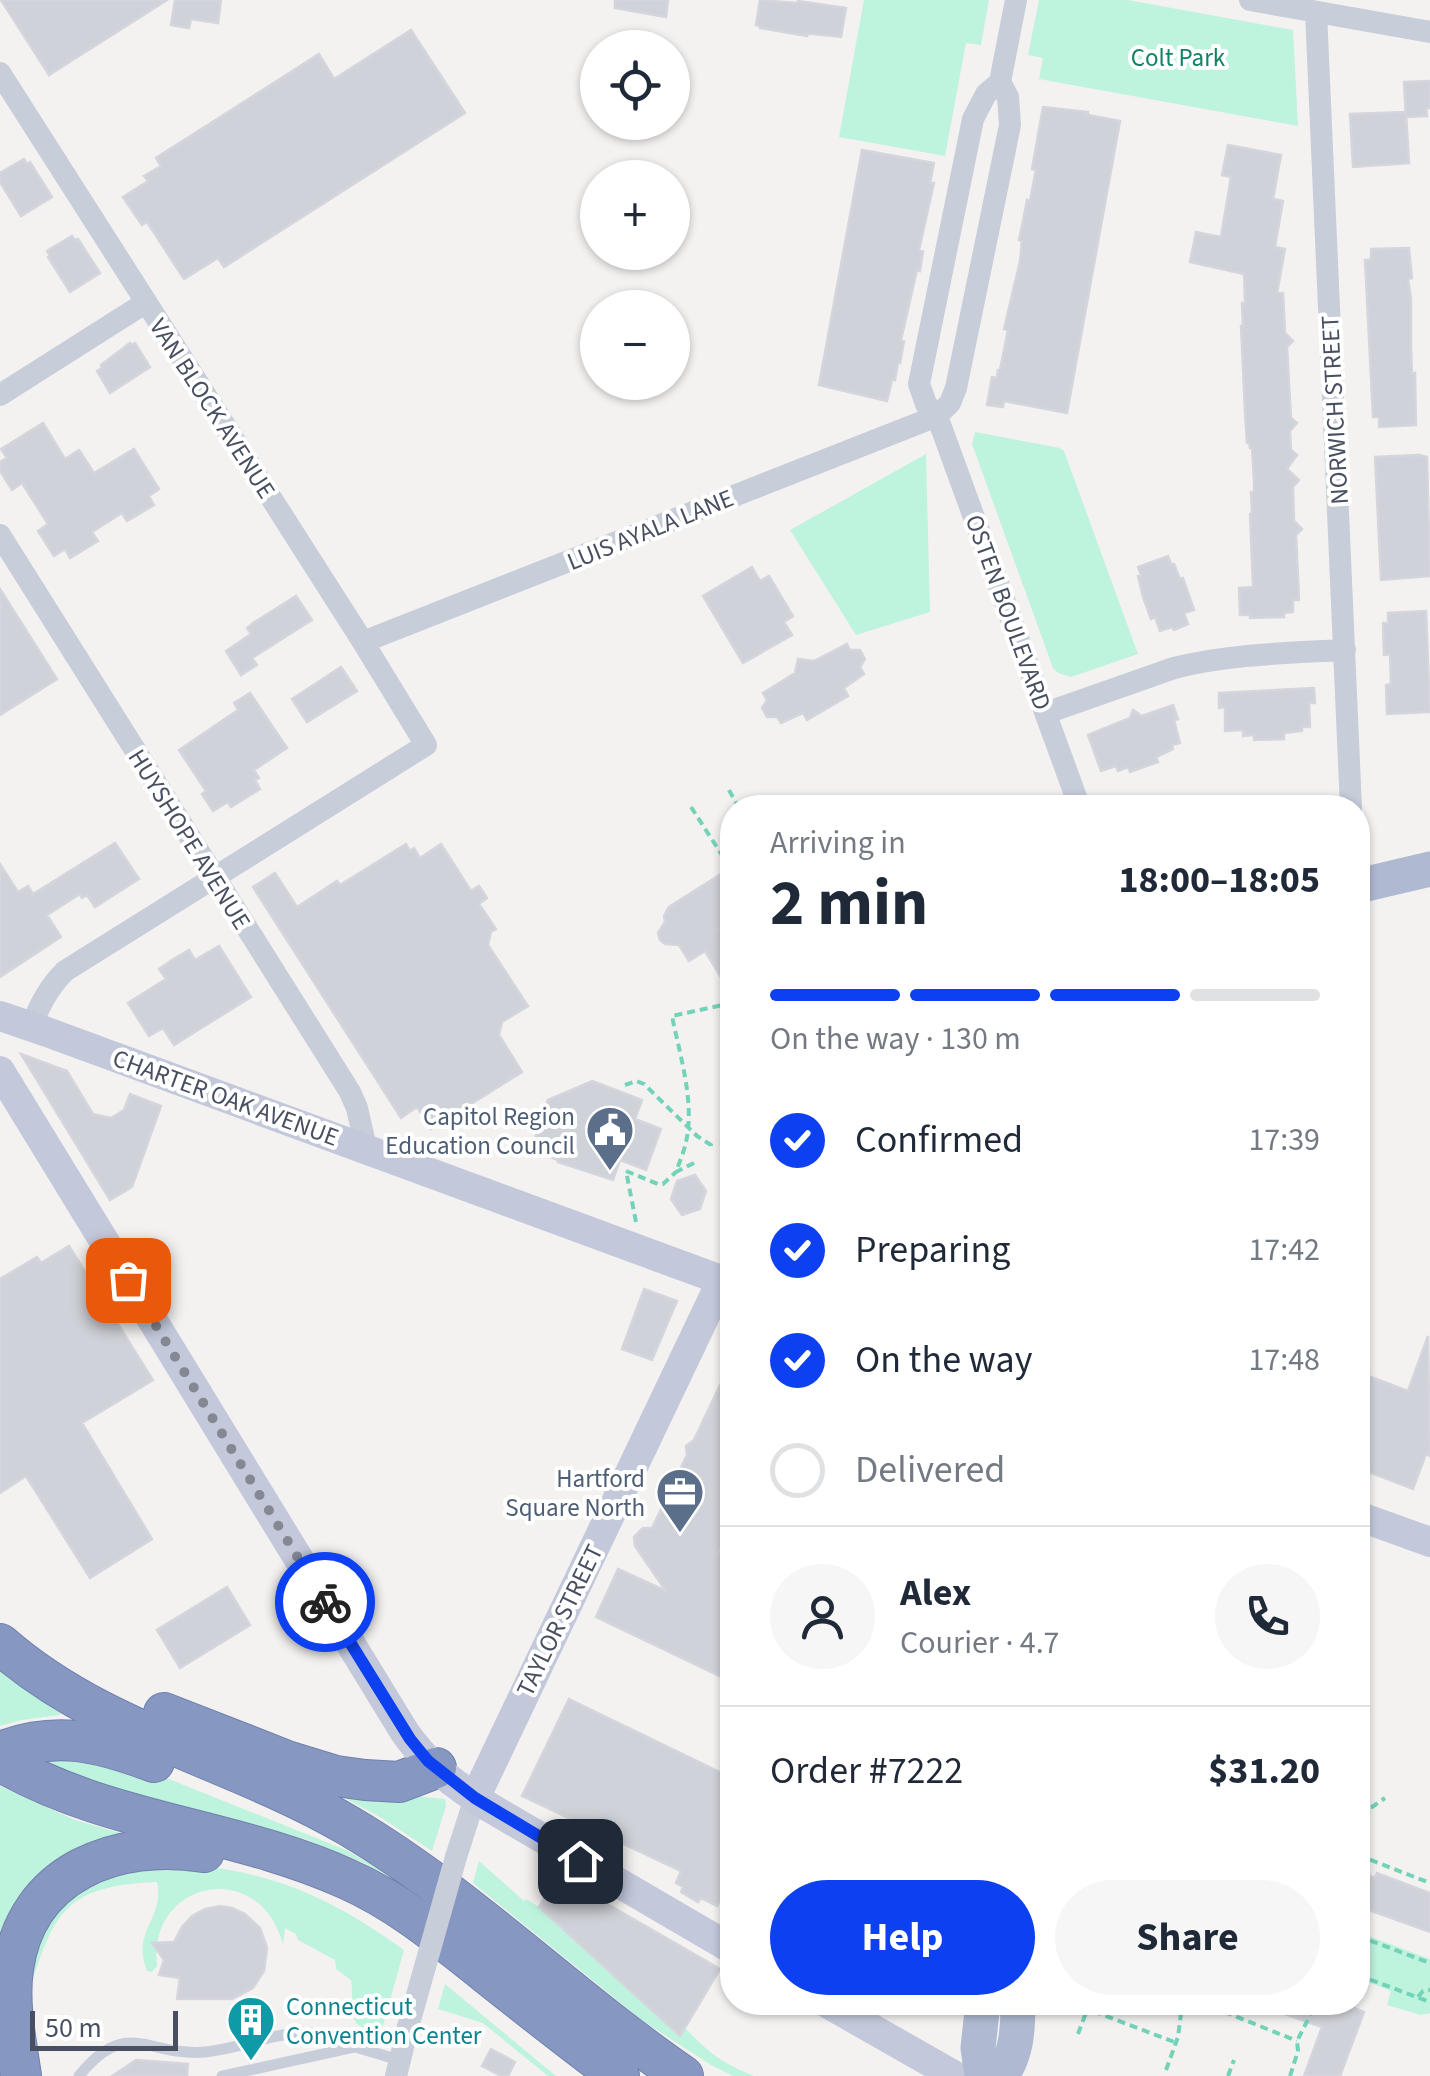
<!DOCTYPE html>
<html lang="en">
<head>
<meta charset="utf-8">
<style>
	:root { --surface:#fff; --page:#f6f6f7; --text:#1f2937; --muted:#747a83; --line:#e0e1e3; --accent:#0d40f1 }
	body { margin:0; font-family:"Source Sans 3",sans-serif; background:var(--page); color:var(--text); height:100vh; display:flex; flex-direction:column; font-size:38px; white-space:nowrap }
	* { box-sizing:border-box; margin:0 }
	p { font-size:32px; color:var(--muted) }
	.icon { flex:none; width:55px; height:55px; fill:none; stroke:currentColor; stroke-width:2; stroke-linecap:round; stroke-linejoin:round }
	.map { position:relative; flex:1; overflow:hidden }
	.side { position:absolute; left:720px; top:795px; width:650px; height:1220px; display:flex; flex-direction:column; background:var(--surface); border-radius:40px; box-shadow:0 2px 8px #0004 }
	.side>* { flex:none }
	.fabs { position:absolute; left:580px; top:30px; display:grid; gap:20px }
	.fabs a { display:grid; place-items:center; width:110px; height:110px; border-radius:50%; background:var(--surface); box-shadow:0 2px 8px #0004; font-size:50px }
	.scale { position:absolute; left:30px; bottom:25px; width:148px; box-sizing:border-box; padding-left:10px; border:5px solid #484f60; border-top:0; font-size:28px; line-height:35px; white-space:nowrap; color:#484f60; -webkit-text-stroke:8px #fff; paint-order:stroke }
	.pin { position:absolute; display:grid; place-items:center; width:85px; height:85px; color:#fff; margin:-42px; border-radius:20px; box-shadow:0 5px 15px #0006 }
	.courier { position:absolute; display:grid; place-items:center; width:100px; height:100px; margin:-50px; border:8px solid #0d40f1; border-radius:50%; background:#fff; color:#222; box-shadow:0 2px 12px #0007 }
	.head em { font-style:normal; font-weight:700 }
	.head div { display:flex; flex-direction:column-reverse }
	.head { display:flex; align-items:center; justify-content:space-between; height:170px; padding:0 50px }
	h1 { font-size:65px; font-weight:700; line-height:75px }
	.bar { display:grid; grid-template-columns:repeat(4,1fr); gap:15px 10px; align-content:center; height:120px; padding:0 50px }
	.bar i { height:12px; border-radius:8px; background:var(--line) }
	.bar .current { background:var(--accent) }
	.bar p { grid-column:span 4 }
	.line { display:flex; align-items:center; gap:25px; padding:0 50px; border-top:2px solid var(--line) }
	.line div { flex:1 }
	.round { display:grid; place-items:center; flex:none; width:105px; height:105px; border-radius:52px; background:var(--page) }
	ol { padding:0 50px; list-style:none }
	li { display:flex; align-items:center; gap:30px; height:110px }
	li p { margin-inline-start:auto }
	li .icon { padding:10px; border-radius:50%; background:var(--accent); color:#fff; stroke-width:4 }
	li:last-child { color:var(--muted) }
	li i { width:55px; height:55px; border:5px solid var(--line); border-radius:50% }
	.button { display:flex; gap:20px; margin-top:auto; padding:20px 50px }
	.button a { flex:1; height:115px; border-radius:60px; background:var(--accent); color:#fff; font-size:40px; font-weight:700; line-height:115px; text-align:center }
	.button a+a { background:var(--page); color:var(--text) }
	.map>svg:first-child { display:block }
	.green { fill:#bef3de }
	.building { fill:#d0d2d9; stroke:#d5d5dd; stroke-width:2.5 }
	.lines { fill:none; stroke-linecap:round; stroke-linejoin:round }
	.highway-casing { stroke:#7181ae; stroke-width:42 }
	.path { stroke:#73d3b9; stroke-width:4; stroke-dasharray:8 5; stroke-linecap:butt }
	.lane { stroke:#c7cdd9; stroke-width:11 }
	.street { stroke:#c7cdd9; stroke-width:22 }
	.secondary { stroke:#c3c9db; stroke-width:30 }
	.primary { stroke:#afb9d1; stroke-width:35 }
	.highway { stroke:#8697c2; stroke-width:40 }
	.street-bridge { stroke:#c7cdd9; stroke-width:22 }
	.done { stroke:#848893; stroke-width:10; stroke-dasharray:0 18 }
	.route { stroke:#0d40f1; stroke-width:12 }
	.labels { text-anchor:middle; stroke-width:8; stroke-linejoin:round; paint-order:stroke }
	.park-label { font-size:25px; fill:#118262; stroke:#fff }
	.street-label { font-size:25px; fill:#484f60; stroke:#fff }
	.service-label { font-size:25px; fill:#4e5e75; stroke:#fff; text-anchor:end }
	.culture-label { font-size:25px; fill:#0d838f; stroke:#fff; text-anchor:start }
</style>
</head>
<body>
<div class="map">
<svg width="1430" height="2076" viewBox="0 0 1430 2076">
	<rect width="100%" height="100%" fill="#f4f2f1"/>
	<path class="green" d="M864,0H989L981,45L966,43L945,156L839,137Z
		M1039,0H1128L1293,30L1298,126L1039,79L1043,58L1028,55Z
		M975,432L1060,448L1064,451L1138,654L1071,677L1058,673L1053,668L972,444Z
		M926,454L930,612L856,635L790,530Z
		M0,1668L61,1711L60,1715L22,1720L0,1726Z
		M33,1757L134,1765L346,1850L398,1880L396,1882L364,1863L305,1839L134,1794L82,1777Z
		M0,1786L75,1820L127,1835L0,1971Z
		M324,1787L445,1799L446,1806L432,1851L380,1817Z
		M479,1861L524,1901L526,1899L539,1907L679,2036L685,2028C709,2053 722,2063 754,2076H733L711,2065L643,2021L473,1883Z
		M195,1865C280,1874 336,1901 404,1950L382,2029C342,2033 355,2006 351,1980L336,1969L335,1960L298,1940L296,1934L285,1928L283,1945C261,1857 147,1879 157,1966L152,1972L147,1971C131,1930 165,1919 157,1882C64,1886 54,1912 28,1995L38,1930L95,1874Z
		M1358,1932L1430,1959V2013L1421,2015L1387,2005L1391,1991L1358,1978Z
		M445,1984L556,2076H548L483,2023L438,2009Z"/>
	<path class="building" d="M1,0H167L49,75Z
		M175,0H221L218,23L191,19L189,28L171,25Z
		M615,0H668L666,17L615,8Z
		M760,0L797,3L798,1L846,8L841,37L812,34H807V36L760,28V26L756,25Z
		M411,30L465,113L224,267L218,258L184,279L147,222L142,225L123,197L148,181L144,176L161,166L156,158L319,54L334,79Z
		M1430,81V108H1426L1427,116L1406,117L1404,82Z
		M1043,107L1088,112V115L1120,121L1067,413L1004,401L1003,407L987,405L992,377L997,378L998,370H1000L1008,330L1004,329L1020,261L1022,241L1019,240L1023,221L1027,200L1030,201L1036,170L1032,169Z
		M1406,112L1409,163L1353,167L1350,114Z
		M1228,145L1281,155L1273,199L1283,201L1275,247L1285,249L1277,293H1283L1285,333L1293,341L1287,347L1291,418L1297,423L1290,431L1291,450L1297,455L1287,469L1299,480L1293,487L1294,521L1302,529L1296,535L1299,600H1293V612L1284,613V617L1250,618V615H1240L1239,588L1253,587L1250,514L1252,513L1251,492L1254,491V481L1252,448H1250L1249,443H1247L1245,412L1241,326H1243L1242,303L1245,304L1244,274L1190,262L1196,232L1221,237L1231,177L1222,175Z
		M862,150L934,163L930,183H934L919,250L923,251L920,271L917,270L901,340L904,341L900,363L898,362L895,380H892L887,401L819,385Z
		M24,159L27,164L30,162L52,197L21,216L0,182V173Z
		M72,236L75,240L78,239L100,273L70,292L48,257L50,256L47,251Z
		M1409,248L1412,278L1408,279L1411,299V346L1412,374L1415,373L1416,425L1379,427V417H1373L1365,260H1371V249Z
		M130,343L132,345L135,343L150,367L110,393L97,371L102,368L101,365Z
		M43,423L65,459L79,450L94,473L134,449L159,489L149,496L154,505L127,521L122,513L92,532L98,541L70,558L65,549L54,556L38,531L48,524L22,483L12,490L0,471V462L7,458L1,449Z
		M1419,455L1427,457L1430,576L1381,580L1375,457Z
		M1168,556L1171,564H1174L1180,579L1183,578L1194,610L1184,613L1188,624L1174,630L1172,627L1160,631L1155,617L1151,619L1143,597L1138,576L1141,575L1138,567Z
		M752,567L760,581L769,576L793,616L784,622L792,635L743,663L703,596Z
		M0,589L57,679L0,715Z
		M296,596L312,620L252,658L257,665L241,675L226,651L251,634L247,628L253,623Z
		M1426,611L1430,712L1387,714L1386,685L1391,684L1390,654L1384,655L1383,623H1388V613Z
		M847,644L850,650H860L865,659L860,667L864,674L844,688L848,696L807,720L803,713L781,723L777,717H767L762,708L767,700L763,693L795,673L798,659L814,661Z
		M341,667L357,691L307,722L292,699Z
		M1314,688L1315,703H1309L1310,727H1302V731L1284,733V739L1254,740V735L1243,736V730L1225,731V707L1219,708V693Z
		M250,693L287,748L254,770L259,778L255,780L260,789L231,807L228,802L213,811L202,794L206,791L179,750L238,710L234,703Z
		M1173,705L1178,719L1174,720L1180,743L1172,745L1173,749L1156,757L1158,762L1130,772L1128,767L1118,771L1116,766L1101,771L1088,735L1130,718L1133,710L1142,716Z
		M115,843L139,879L95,907L87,895L82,898L80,894L47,915L61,937L0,977V864L18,892L28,886L33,894Z
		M406,844L410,851L414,848L420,858L441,844L471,891L479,886L487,898L479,904L496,929L491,932L488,945L528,1006L502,1022L499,1035L522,1072L431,1129L417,1107L401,1118L253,887L275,873L297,907L337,881L340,885Z
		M732,867V921L719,929L732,950V973L722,979L705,951L689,961L679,945L665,944L660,940L658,933L665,922L664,916L669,907Z
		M219,946L251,997L174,1045L163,1028L149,1036L128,1003L166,979L159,969L172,960L189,950L195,960Z
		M21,1054L67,1071L93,1114L111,1118L124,1110L130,1094L161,1106L132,1187L110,1200Z
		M592,1081L642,1100L635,1119L661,1129L646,1170L620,1160L613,1180L558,1162V1160L531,1150L548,1100Z
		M695,1175L706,1191L700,1209L682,1215L671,1199L677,1181Z
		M69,1246L153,1380L82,1423L152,1539L90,1578L26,1476L0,1493V1279L37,1257L41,1263Z
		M644,1289L677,1301L652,1360L622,1349Z
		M1428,1336L1430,1456L1426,1454L1413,1489L1358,1468V1372L1408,1391Z
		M720,1385L732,1391V1521L718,1552L732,1559V1682L596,1617L618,1569L666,1591L635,1546L634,1537L643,1528H652L687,1455L686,1446L694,1440Z
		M227,1587L250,1625L180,1668L157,1630Z
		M569,1699L732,1778V1873L717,1906L701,1898L698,1902L681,1892L683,1887L676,1883L681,1871L522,1796Z
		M1358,1872L1375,1878L1377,1873L1430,1893V1932L1358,1906Z
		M557,1875L720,1969L680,2036L539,1907Z
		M220,1906L232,1908L245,1914L260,1928L267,1948L264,1971L253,1988L232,1999H177L180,1978L159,1975L164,1960L152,1943L174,1942L182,1927L192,1916L205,1909Z
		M1259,2002H1339L1364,2012L1340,2076H1304L1322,2027L1259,2005Z
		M491,2049L515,2062L508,2076H501L482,2066Z
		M136,2060L188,2064L187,2076H112Z"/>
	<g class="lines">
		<g class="highway-casing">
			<path id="highway" d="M0,1644C101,1733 235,1759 349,1826C469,1897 568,1997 683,2076
				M164,1713L287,1761L336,1776L365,1780L399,1782L436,1768
				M0,1752C57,1730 100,1742 154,1762
				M0,1761C108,1824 235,1828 347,1879C399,1902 442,1938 486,1973C530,2008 574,2043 619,2076
				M21,2076C16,2041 8,2004 13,1969C26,1872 117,1838 204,1852"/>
		</g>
		<path class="path" d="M729,790L739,808
			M691,807L722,855
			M625,1085L636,1081L644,1084L697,1136L711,1145L710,1149
			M694,1163L676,1172C679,1163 684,1152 686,1142C695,1102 680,1056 672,1016L732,1003
			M636,1222L626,1171L658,1184H663L676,1172
			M1358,1809L1372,1807L1385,1798
			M1358,1855L1430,1883
			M1358,1936L1430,1963
			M1358,1975L1430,2002
			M1418,1997L1423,1991L1430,1990
			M1069,2002L1177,2043
			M1200,2002L1297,2041
			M1078,2034L1090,2002
			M1166,2070L1178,2037L1181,2013L1188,2002
			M1228,2076L1234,2060
			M1290,2076L1298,2051L1297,2041L1317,2002"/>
		<path class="lane" d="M79,2076C127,2016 148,2057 205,2052C236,2049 265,2036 296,2033C318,2030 336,2041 356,2047C371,2052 385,2055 400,2061
			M222,2076L355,2047"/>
		<path class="street" d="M1016,0L1000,82L986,94L973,119L919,384L926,404L937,416L1080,808
			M1250,0L1430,32
			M1316,12L1351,808
			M0,73L363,642L426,745L65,971C48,988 40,1005 31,1026
			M0,395L145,303
			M0,535L350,1092L357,1108L366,1148
			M363,642L937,416L950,403L956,388L1010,125L1008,97L1000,82
			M1046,713L1174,668C1230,654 1287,653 1345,650
			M456,1857L475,1798
			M396,2076L408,2027"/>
		<path class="secondary" d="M0,1016L47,1032L732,1284
			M0,1071L404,1731C426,1764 456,1786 489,1807L732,1949
			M1358,1516L1430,1542
			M475,1798L722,1280
			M825,2002L955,2076"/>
		<path class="primary" d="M1358,886L1430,869
			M982,2076L978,2048L983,2002
			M1001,2076C1017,2055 1018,2028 1018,2002"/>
		<use href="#highway" class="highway"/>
		<path class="street-bridge" d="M408,2027L456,1857"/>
	</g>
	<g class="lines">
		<path class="done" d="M128,1280L325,1602"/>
		<path class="route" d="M325,1602L410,1739L428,1761L475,1798L580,1861"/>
	</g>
	<defs>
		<g id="civic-pin" transform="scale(2.5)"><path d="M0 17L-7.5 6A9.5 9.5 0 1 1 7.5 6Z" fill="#5c6f8a" stroke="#fff"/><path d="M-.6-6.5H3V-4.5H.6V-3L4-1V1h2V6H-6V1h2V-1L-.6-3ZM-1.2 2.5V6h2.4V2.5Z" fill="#fff"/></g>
		<g id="office-pin" transform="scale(2.5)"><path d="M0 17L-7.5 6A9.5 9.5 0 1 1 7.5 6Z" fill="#5c6f8a" stroke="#fff"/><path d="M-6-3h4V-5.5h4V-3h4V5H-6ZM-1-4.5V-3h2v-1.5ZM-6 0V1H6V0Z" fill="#fff"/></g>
		<g id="building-pin" transform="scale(2.5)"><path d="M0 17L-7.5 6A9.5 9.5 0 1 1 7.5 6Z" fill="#0f9aa8" stroke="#fff"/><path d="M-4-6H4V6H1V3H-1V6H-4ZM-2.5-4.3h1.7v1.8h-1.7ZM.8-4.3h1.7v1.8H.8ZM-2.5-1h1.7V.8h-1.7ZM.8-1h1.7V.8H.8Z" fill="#fff"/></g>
	</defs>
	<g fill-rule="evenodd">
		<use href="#civic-pin" x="610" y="1130"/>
		<use href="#office-pin" x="680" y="1492"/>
		<use href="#building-pin" x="251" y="2020"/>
	</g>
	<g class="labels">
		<g class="park-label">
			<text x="1178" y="66">Colt Park</text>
		</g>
		<g class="street-label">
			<text transform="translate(213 408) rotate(57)" y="9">VAN BLOCK AVENUE</text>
			<text transform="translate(1334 410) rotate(-93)" y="9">NORWICH STREET</text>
			<text transform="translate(650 529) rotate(-22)" y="9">LUIS AYALA LANE</text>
			<text transform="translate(1009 612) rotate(70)" y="9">OSTEN BOULEVARD</text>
			<text transform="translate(190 839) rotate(58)" y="9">HUYSHOPE AVENUE</text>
			<text transform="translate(226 1097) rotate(20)" y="9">CHARTER OAK AVENUE</text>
			<text transform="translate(559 1620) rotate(-64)" y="9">TAYLOR STREET</text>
		</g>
		<g class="service-label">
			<text x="575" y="1125">Capitol Region<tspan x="575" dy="29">Education Council</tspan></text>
			<text x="645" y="1487">Hartford<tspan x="645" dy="29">Square North</tspan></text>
		</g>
		<g class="culture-label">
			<text x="286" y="2015">Connecticut<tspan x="286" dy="29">Convention Center</tspan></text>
		</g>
	</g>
</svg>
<div class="fabs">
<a><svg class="icon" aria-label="locate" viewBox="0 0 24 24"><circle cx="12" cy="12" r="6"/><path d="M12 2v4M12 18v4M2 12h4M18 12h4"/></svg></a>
<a>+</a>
<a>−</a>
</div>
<div class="scale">50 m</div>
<div class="pin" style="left:128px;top:1280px;background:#ea580c"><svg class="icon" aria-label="bag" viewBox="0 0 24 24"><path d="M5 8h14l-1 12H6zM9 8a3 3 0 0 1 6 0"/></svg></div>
<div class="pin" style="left:580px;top:1861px;background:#1f2937"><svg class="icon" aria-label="home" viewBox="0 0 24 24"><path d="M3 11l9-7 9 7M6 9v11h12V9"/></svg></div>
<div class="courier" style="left:325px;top:1602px"><svg class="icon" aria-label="bike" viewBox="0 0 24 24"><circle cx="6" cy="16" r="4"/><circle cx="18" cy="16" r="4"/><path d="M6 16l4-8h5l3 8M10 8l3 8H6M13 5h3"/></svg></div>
<section class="side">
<div class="head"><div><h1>2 min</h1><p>Arriving in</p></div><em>18:00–18:05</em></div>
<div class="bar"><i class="current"></i><i class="current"></i><i class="current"></i><i></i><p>On the way · 130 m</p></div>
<ol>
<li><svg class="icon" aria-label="check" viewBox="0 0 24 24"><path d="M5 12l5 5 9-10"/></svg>Confirmed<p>17:39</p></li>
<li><svg class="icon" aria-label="check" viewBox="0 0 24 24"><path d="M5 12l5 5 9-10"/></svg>Preparing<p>17:42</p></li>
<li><svg class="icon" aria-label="check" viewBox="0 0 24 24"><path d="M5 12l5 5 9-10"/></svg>On the way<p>17:48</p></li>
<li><i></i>Delivered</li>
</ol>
<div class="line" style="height:180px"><a class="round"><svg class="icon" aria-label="person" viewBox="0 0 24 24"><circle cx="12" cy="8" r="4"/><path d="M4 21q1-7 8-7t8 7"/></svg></a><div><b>Alex</b><p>Courier · 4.7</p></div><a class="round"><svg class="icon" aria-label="phone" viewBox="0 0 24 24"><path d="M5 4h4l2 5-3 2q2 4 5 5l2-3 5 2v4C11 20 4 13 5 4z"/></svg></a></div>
<div class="line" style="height:130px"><div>Order #7222</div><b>$31.20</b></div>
<div class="button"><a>Help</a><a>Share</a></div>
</section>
</div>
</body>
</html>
